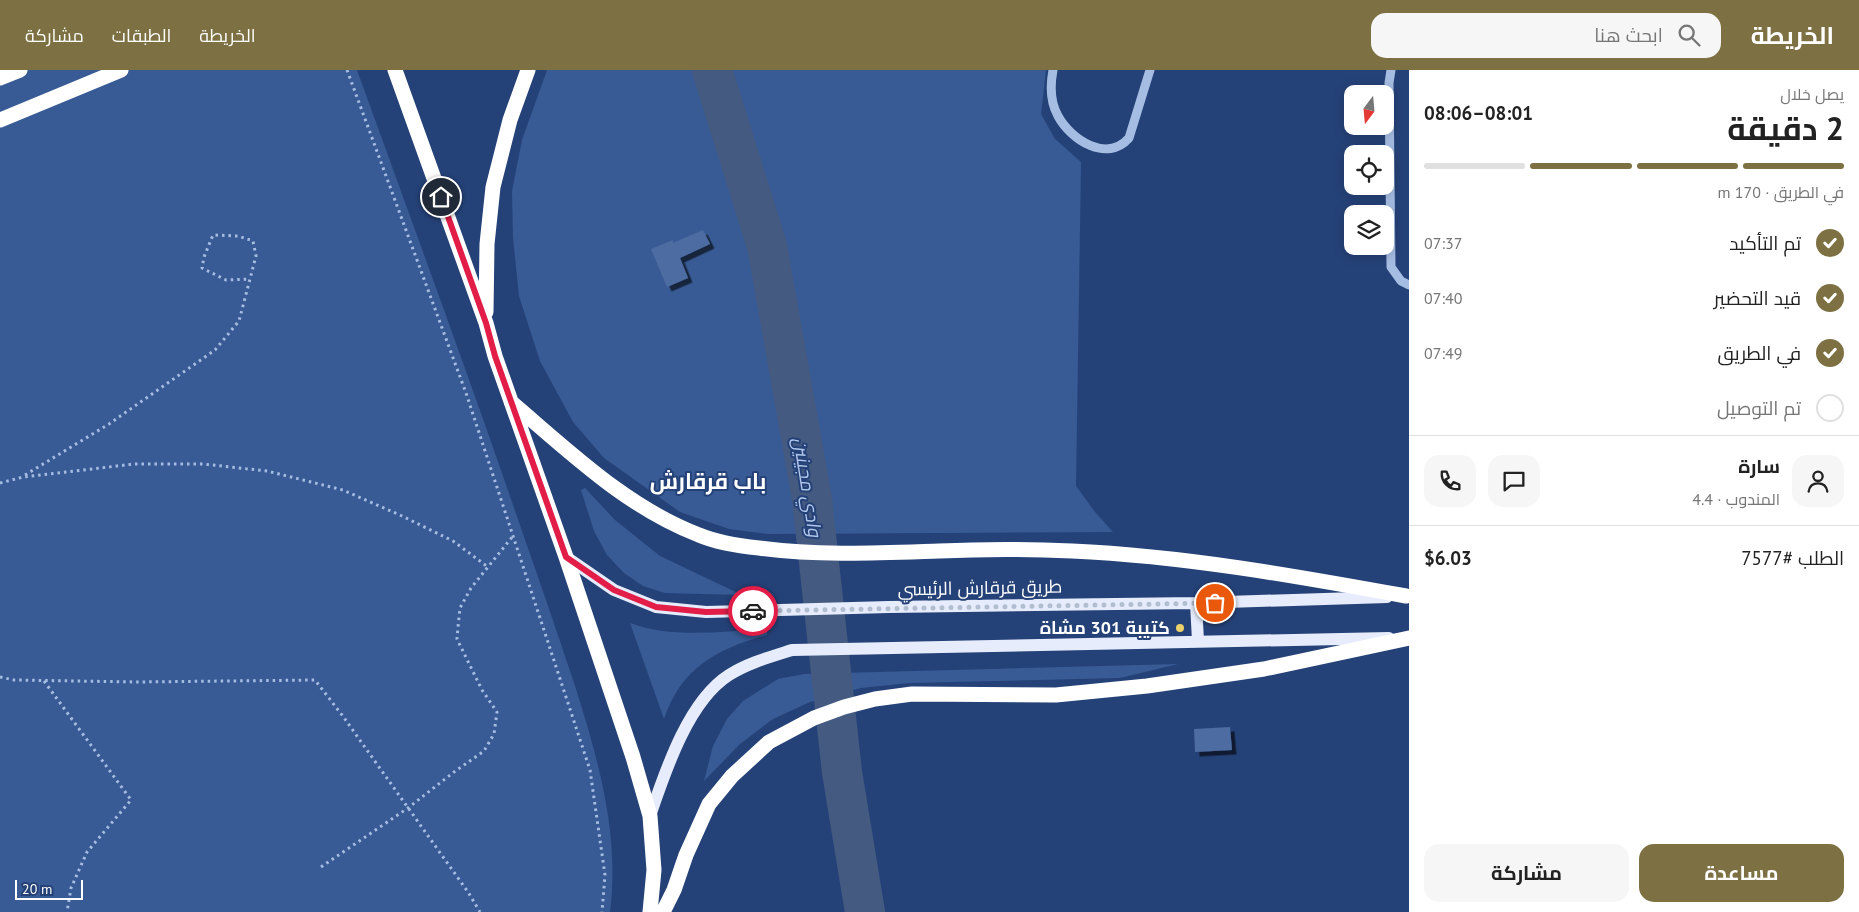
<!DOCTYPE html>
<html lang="ar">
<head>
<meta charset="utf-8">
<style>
	:root { --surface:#fff; --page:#f6f6f6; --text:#222; --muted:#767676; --line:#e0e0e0; --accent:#7d7143 }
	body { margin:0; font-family:"PT Sans",Cairo,sans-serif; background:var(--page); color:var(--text); direction:rtl; height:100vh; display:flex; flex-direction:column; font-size:19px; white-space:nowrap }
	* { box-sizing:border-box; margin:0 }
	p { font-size:16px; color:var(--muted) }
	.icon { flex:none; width:28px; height:28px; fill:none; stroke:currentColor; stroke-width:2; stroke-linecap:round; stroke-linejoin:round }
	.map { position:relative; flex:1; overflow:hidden; direction:ltr }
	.drawer { display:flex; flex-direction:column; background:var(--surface); width:450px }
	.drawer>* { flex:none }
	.needle { width:32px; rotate:196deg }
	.fabs { position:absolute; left:1344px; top:15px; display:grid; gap:10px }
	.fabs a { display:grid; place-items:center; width:50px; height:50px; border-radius:10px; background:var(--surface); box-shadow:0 2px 12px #0003; font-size:25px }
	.scale { position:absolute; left:15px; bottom:12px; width:68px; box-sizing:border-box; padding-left:5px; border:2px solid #fff; border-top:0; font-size:14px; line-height:18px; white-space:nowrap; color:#fff; -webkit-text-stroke:4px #254278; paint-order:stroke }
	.pin { position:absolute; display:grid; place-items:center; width:42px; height:42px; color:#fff; margin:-21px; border:2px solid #fff; border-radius:50%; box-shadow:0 1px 5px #0007 }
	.courier { position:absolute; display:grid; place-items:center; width:50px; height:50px; margin:-25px; border:4px solid #e11d48; border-radius:50%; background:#fff; color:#222; box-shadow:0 1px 6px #0007 }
	.head em { font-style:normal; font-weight:700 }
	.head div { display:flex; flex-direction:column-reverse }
	.head { display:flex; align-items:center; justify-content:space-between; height:85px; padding:0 15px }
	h1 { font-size:32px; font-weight:700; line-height:38px }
	.bar { display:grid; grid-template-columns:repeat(4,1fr); gap:8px 5px; align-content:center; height:60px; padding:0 15px }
	.bar i { height:6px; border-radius:4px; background:var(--line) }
	.bar .on { background:var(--accent) }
	.bar p { grid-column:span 4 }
	.line { display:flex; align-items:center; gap:12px; padding:0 15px; border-top:1px solid var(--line) }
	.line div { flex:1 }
	.round { display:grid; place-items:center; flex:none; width:52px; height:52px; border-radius:15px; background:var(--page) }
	ol { padding:0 15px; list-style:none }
	li { display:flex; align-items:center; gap:15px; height:55px }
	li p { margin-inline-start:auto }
	li .icon { padding:5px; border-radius:50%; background:var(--accent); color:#fff; stroke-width:4 }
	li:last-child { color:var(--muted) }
	li i { width:28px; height:28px; border:2px solid var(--line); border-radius:50% }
	.action { display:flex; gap:10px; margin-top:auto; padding:10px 15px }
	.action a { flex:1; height:58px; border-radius:15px; background:var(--accent); color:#fff; font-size:20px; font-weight:700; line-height:58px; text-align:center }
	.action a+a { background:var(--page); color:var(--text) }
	header { display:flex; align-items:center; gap:30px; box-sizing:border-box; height:70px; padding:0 25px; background:var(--accent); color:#fff }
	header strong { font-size:24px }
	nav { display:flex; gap:28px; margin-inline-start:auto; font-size:18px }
	.search { width:350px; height:45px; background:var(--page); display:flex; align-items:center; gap:12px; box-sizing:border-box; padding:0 18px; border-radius:15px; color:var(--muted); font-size:19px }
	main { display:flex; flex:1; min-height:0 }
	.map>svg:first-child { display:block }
	.green { fill:#385b95 }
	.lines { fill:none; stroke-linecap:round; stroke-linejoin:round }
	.river { stroke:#445a81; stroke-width:40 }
	.building { fill:#4d6ca2; filter:url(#shadow) }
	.path { stroke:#a6bde3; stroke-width:3; stroke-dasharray:2.5 4; stroke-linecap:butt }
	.minor { stroke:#a6bde3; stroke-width:9 }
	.major { stroke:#e6ecfc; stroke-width:12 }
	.highway { stroke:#fff; stroke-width:15 }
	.done { stroke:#b3bdd0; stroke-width:5; stroke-dasharray:0 9 }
	.route { stroke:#e11d48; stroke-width:6 }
	.poi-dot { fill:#edd26b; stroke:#254278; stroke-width:2 }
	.labels { text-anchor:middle; stroke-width:4; stroke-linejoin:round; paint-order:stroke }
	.street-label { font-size:18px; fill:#fff; stroke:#254278 }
	.poi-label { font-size:18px; font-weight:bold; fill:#fff; stroke:#254278; text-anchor:end }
	.water-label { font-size:19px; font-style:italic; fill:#b1c7eb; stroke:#254278 }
	.district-label { font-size:22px; font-weight:bold; fill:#fff; stroke:#254278 }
</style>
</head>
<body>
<header>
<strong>الخريطة</strong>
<div class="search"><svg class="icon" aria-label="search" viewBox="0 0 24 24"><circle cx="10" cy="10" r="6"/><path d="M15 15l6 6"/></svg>ابحث هنا</div>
<nav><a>الخريطة</a><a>الطبقات</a><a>مشاركة</a></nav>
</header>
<main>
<section class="drawer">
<div class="head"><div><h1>2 دقيقة</h1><p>يصل خلال</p></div><em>08:01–08:06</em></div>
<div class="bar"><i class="on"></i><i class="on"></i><i class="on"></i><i></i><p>في الطريق · 170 m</p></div>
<ol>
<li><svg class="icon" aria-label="check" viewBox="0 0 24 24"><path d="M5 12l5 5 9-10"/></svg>تم التأكيد<p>07:37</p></li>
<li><svg class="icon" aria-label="check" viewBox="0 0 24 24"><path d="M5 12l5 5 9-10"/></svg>قيد التحضير<p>07:40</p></li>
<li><svg class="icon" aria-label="check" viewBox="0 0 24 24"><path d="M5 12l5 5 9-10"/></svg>في الطريق<p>07:49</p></li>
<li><i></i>تم التوصيل</li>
</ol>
<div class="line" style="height:90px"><a class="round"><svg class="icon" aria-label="person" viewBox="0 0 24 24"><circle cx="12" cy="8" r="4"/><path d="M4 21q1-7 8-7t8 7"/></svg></a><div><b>سارة</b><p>المندوب · 4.4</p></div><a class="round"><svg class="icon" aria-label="chat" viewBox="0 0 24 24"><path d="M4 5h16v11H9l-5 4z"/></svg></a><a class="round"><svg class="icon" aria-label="phone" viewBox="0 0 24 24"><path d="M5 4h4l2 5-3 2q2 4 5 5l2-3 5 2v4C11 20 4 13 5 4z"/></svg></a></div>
<div class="line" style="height:65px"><div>الطلب #7577</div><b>$6.03</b></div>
<div class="action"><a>مساعدة</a><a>مشاركة</a></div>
</section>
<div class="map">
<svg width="1409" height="842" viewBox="0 0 1409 842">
	<defs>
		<filter id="shadow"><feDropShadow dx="4.5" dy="4.5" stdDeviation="0" flood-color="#0009"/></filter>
	</defs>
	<rect width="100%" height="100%" fill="#254278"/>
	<path class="green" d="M0,0H357C413,155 470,309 523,464C541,515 558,565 575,616C598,689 620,764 610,842H0Z
		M547,0H1046L1041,44L1055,69L1081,92L1076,416L1095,442L1113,462L769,464L729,459L680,442L604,388L573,352L540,291L519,226L513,168L512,121L522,70Z
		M585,418L615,450L660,486L742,525L665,523L643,516L624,503L607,485L594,461L581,420Z
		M630,553C672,569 723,561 767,559V565C717,579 682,597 664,649Z
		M1178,594L1120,608L909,613L861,618L810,632L773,649L740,674L704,711L713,676L727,649L743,631L778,609L804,604Z"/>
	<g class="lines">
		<path class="river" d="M712,0L767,176L812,429L842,702L865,842"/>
	</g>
	<path class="building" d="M703,160L710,174L680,188L688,208L667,217L651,179L673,170V173Z
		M1230,657L1232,680L1195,682L1194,659Z"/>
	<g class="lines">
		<path class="path" d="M347,0L466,323L590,700L605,805L602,842
			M25,405L109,354L215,280L239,251L256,186L253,171L238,166L213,165L204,187L202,198L226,210L250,209
			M0,413L23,407L134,394H203L267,401L343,420L402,446L453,471L488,497
			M0,607L14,610L138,612L315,610L342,645L468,822L480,842
			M44,611L131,730L87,782L71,818L67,842
			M321,797L408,738L454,702L484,681L494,664L497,642L482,620L457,569L458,557L460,538L471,518L513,466"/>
		<path class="minor" d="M1053,0C1050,16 1050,32 1058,46C1071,70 1107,93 1129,68L1150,0
			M1391,0L1389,13L1391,197L1401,211L1409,215"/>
		<path class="major" d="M566,487L614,520L656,537L706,542L889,537L1196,533L1387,527
			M1196,533L1198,571
			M650,746C665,702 688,631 729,605C748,593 770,587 792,580L1389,568"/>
		<path class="highway" d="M395,0L486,253L495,286L566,487L633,687L650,746L654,800L650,842
			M0,8L20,0
			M0,50L121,0
			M486,242L487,174L493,117L510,50L528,0
			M511,332C570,382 626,437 699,465C718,473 739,476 759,478C819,486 879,483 939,481C982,479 1030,479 1072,481C1184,486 1296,506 1406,526
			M663,842L674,820L686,785L709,734L732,706L769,672L814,648L844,637L875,629L912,624L1056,625L1147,616L1264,599L1409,568"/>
	</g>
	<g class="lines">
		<path class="done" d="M753,541L1215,533"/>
		<path class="route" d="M441,127L486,253L495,286L566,487L614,520L656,537L706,542L753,541"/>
	</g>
	<circle class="poi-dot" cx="1180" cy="558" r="5"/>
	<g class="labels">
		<g class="street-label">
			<text transform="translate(980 518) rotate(-1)" y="6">طريق قرقارش الرئيسي</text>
		</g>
		<g class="poi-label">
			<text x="1170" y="564">كتيبة 301 مشاة</text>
		</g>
		<g class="water-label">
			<text transform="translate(808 417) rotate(81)" y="7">وادي مجينين</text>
		</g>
		<g class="district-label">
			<text x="708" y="419">باب قرقارش</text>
		</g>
	</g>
</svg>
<div class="fabs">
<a><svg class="needle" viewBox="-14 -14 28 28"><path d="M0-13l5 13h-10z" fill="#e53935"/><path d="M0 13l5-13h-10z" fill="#767676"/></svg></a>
<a><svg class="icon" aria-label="locate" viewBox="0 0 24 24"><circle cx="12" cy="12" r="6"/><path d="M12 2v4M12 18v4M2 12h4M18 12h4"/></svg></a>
<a><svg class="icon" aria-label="layers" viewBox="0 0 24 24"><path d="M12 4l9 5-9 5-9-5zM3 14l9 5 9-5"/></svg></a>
</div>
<div class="scale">20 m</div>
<div class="pin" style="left:1215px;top:533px;background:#ea580c"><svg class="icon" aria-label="bag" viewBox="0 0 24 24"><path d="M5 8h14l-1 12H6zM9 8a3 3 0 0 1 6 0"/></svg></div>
<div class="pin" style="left:441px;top:127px;background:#1f2937"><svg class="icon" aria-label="home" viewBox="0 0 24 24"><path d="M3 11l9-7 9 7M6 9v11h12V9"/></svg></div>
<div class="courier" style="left:753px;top:541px"><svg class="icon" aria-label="car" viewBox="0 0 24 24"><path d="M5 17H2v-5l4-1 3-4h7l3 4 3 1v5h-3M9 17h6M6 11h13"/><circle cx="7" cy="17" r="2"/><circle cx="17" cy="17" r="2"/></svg></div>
</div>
</main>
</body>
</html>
